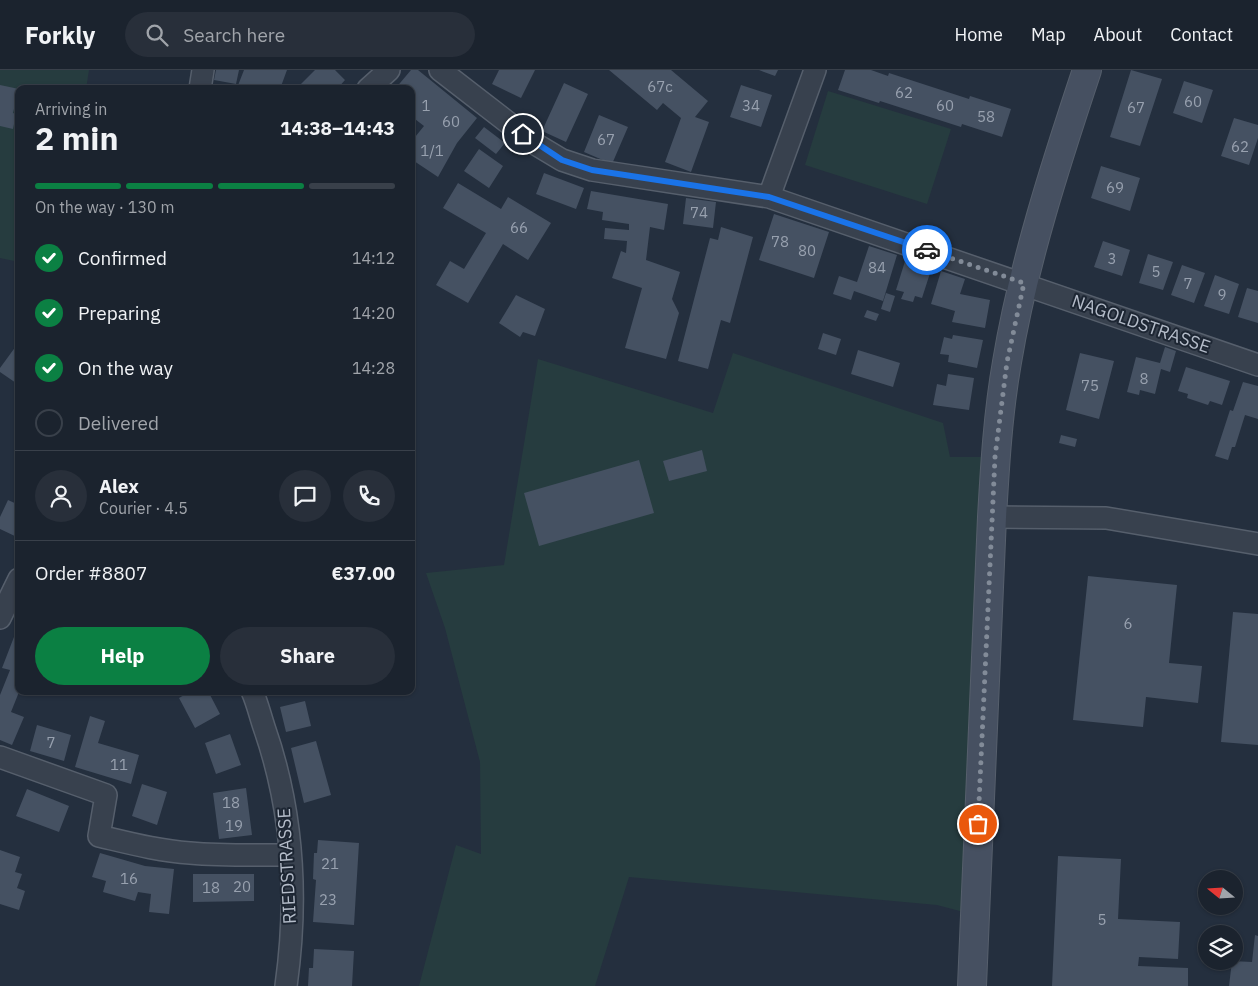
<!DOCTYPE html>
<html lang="en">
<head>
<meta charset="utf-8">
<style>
	:root { --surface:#1b232e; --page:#282f3a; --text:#f1f3f6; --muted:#a0a4aa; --line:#39404a; --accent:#0b8043 }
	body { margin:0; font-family:"IBM Plex Sans",sans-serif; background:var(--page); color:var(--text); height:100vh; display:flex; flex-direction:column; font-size:19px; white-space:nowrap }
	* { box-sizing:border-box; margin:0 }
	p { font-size:16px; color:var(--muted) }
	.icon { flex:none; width:28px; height:28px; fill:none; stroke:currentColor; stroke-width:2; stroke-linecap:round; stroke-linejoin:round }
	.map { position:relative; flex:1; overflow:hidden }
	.side { position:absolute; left:15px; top:15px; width:400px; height:610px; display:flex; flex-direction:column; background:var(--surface); border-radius:10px; box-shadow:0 1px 4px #0004,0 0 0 1px var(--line) }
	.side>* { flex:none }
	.needle { width:32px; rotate:288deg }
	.tools { position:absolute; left:1198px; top:800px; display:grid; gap:10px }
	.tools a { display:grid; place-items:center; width:45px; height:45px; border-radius:50%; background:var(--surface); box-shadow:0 1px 4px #0004,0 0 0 1px var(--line); font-size:25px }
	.pin { position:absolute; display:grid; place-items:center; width:42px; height:42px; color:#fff; margin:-21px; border:2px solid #fff; border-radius:50%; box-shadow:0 1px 5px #0007 }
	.courier { position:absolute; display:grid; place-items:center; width:50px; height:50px; margin:-25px; border:4px solid #1a73e8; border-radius:50%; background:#fff; color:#222; box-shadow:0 1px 6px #0007 }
	.headline em { font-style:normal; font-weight:700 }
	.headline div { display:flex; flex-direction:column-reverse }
	.headline { display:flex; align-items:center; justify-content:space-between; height:85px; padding:0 20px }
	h1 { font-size:32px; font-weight:700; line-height:38px }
	.bar { display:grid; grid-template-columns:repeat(4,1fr); gap:8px 5px; align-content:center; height:60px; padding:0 20px }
	.bar i { height:6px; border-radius:4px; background:var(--line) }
	.bar .selected { background:var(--accent) }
	.bar p { grid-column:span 4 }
	.line { display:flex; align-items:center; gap:12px; padding:0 20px; border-top:1px solid var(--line) }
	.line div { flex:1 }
	.round { display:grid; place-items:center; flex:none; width:52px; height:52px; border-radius:26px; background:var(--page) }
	ol { padding:0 20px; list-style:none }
	li { display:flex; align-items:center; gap:15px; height:55px }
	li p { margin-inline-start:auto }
	li .icon { padding:5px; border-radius:50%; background:var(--accent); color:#fff; stroke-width:4 }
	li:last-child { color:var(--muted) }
	li i { width:28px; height:28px; border:2px solid var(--line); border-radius:50% }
	.primary-button { display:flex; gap:10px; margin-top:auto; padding:10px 20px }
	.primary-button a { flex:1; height:58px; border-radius:30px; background:var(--accent); color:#fff; font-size:20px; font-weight:700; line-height:58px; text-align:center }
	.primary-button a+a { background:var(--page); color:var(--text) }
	header { display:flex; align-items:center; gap:30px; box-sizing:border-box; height:70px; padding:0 25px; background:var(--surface); border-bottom:1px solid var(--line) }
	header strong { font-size:24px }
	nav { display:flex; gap:28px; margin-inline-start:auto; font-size:18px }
	.search { width:350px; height:45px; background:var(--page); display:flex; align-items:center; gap:12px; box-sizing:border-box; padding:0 18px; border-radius:28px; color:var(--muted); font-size:19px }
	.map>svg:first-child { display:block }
	.green { fill:#263c3f }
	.building { fill:#455162 }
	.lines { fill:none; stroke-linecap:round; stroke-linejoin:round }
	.minor-casing { stroke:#565f6c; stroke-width:24 }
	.secondary-casing { stroke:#565f6c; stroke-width:30 }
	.minor { stroke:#38414e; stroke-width:21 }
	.secondary { stroke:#465061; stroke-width:28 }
	.done { stroke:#828b98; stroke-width:5; stroke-dasharray:0 9 }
	.route { stroke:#1a73e8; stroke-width:6 }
	.labels { text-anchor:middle; stroke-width:4; stroke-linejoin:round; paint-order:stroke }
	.number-label { font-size:15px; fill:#98a1af }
	.street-label { font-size:18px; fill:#b4bcc9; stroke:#1d2633 }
</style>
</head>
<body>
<header>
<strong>Forkly</strong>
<div class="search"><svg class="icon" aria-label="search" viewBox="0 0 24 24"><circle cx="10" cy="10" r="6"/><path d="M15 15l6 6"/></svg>Search here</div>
<nav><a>Home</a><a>Map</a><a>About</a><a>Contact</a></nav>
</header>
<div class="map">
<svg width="1258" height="916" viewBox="0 0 1258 916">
	<rect width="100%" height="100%" fill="#242f3e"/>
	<path class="green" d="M0,0H89L86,19H19V192L0,188Z
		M828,21L951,59L927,134L805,95Z
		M733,283L943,353L950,387H995L975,845L937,835L629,807L595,916H419L456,775L481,784L480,692L445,558L426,503L504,495L538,289L713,343Z"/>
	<path class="building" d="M216,0H239L236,14L214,10Z
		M244,0H287L280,19H239L237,18Z
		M315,0H335L345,10L337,19H296Z
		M411,0H418L477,48L457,73L438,107L411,89V72L424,56L411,46V19H395Z
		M499,0H535L521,28L492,14Z
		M609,0H671L708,31L695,47L709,52L691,102L665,92L681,48L663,33L657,40Z
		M759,0H778L775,6Z
		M845,0H871L888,6L889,3L969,29L970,26L1011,39L1002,67L962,54L961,57L880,31L879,33L838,20Z
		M1131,0L1162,9L1140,76L1110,67Z
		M1184,11L1213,20L1202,53L1173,43Z
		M564,13L588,24L566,72L542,61Z
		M0,15L19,19L13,43L16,44L13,59L0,56Z
		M741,15L772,25L761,57L730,47Z
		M599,45L628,57L612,94L584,82Z
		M1234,48L1258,55V68L1249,95L1221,86Z
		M484,57L505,73L496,84L475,68Z
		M479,79L503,96L489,118L464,101Z
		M1101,96L1140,108L1130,141L1091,128Z
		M544,103L584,118L576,139L536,124Z
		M458,113L501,139L508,127L551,153L528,190L503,174L468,233L436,215L450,191L464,199L486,163L443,138Z
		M591,121L668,134L664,160L650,157L646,190L680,202L672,229L679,243L666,289L625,278L642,218L612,208L621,181L626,183L627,171L604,169L605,158L629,160V154L602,150L603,142L587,139Z
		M686,128L716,132L713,158L683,154Z
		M774,144L829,162L814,208L759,190Z
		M721,157L753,167L730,253L721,250L708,299L678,291L710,168L718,170Z
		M1103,171L1130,180L1122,206L1094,197Z
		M869,176L897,185L883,231L854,221L851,230L833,224L839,206L857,212Z
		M1148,184L1173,192L1163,220L1139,213Z
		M906,188L932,197L922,228L915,226L913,232L901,229L904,222L896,220Z
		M1182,195L1205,203L1194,233L1171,225Z
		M941,201L965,209L960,224L990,230L985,258L952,252L955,241L931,234Z
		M1215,205L1239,214L1229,244L1204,236Z
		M1247,218L1258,221V253L1238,247Z
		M886,223L895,226L890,242L881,239Z
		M516,225L545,239L535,266L523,262L520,267L499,253Z
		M867,240L879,244L876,251L864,247Z
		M823,263L841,269L836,285L818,279Z
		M953,265L983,270L977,298L948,292L949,285L940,284L944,267L952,269Z
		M19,272V310L16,313L0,302V298Z
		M1165,277L1176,281L1170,302L1161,299L1155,324L1140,320L1139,325L1127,322L1136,287L1160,293Z
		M858,280L900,293L893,317L851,304Z
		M1080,283L1114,291L1099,349L1066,340Z
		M1186,297L1230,311L1222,335L1210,331L1208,335L1187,328L1188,324L1178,321Z
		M948,304L974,308L969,340L933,335L937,314L946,316Z
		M1243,312L1258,316V349L1245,345L1235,377H1232L1228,390L1215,386L1230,340L1233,341Z
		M1061,365L1077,369L1075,377L1059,373Z
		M702,380L707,401L669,411L663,391Z
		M639,390L654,443L539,476L524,423Z
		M8,430L19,435V468L0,459V447Z
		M1088,506L1177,515L1169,593L1202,596L1198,633L1146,627L1143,657L1073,650Z
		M1233,542L1258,544V675L1221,672Z
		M19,554V622L11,642L24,647L12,675L0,670V625L10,600L2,598Z
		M191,621H208L220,644L195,658L179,628Z
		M305,631L311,656L286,662L280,637Z
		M90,646L105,651L98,673L139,685L131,714L75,697Z
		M37,655L71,665L64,691L30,681Z
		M230,664L241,695L216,704L205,673Z
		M316,671L331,725L304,733L291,678Z
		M142,714L167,722L157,755L132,746Z
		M246,718L252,765L219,769L213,723Z
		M27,719L69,736L59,762L16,746Z
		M318,770L359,773L354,855L313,852L316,810L313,809L314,783H317Z
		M0,780L20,787L15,802L22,804L17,818L25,821L19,840L0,834Z
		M100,783L145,796L174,799L169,844L149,842L151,824L138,822L135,831L103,822L106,811L92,807Z
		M1058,786L1121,789L1118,849L1180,852L1178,889L1139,887L1138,896L1188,898V916H1052Z
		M193,804H254V831L193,832Z
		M1255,865L1258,866V916H1229L1232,891L1252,892Z
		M314,879L354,881L352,916H308L309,898H313Z"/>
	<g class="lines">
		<g class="minor-casing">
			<path id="minor" d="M440,0L537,75L562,90L592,100L769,127L1258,295
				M200,19L203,0
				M368,19L389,0
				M769,127L815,0
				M992,447L1106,448L1258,474
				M0,548L19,509
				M252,621C257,632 260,645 264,657C293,740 298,830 286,916
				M0,687L106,725L99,766C129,773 159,781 190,783C223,786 257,785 290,785"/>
		</g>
		<g class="secondary-casing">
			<path id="secondary" d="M972,916L992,447C995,395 998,343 1007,292C1023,195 1056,93 1087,0"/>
		</g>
		<use href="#minor" class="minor"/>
		<use href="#secondary" class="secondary"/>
	</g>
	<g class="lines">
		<path class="done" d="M927,180L1024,213L1007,292L995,387L978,754"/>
		<path class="route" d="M523,64L562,90L592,100L769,127L927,180"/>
	</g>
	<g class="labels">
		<g class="number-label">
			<text x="660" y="22">67c</text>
			<text x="904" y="28">62</text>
			<text x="1193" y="37">60</text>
			<text x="426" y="41">1</text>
			<text x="751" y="41">34</text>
			<text x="945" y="41">60</text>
			<text x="1136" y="43">67</text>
			<text x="986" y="52">58</text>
			<text x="451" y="57">60</text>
			<text x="606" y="75">67</text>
			<text x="1240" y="82">62</text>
			<text x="432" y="86">1/1</text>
			<text x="1115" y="123">69</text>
			<text x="699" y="148">74</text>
			<text x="519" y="163">66</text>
			<text x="780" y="177">78</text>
			<text x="807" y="186">80</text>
			<text x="1112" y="194">3</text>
			<text x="877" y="203">84</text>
			<text x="1156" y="207">5</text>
			<text x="1188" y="219">7</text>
			<text x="1222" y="230">9</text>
			<text x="1144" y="314">8</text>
			<text x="1090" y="321">75</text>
			<text x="1128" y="559">6</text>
			<text x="51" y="678">7</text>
			<text x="119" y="700">11</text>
			<text x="231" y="738">18</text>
			<text x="234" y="761">19</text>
			<text x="330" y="799">21</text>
			<text x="129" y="814">16</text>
			<text x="242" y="822">20</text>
			<text x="211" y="823">18</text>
			<text x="328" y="835">23</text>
			<text x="1102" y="855">5</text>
		</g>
		<g class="street-label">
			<text transform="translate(1141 254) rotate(19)" y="6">NAGOLDSTRASSE</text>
			<text transform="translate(287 796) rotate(-93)" y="6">RIEDSTRASSE</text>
		</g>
	</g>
</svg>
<div class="tools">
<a><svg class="needle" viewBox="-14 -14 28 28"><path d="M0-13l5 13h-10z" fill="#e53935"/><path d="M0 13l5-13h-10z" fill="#a0a4aa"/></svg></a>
<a><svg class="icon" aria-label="layers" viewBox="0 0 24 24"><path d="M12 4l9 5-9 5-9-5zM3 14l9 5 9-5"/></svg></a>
</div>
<div class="pin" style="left:978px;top:754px;background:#ea580c"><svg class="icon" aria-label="bag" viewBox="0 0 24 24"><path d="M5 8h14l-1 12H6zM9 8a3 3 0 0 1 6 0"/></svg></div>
<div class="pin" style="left:523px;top:64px;background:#1f2937"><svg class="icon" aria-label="home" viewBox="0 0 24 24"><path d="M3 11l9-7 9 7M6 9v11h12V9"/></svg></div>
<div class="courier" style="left:927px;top:180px"><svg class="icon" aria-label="car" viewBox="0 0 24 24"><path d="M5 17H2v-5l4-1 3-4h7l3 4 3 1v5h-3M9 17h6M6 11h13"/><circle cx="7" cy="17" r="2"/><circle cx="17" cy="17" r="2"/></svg></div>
<section class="side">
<div class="headline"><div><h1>2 min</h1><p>Arriving in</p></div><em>14:38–14:43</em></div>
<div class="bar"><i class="selected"></i><i class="selected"></i><i class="selected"></i><i></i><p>On the way · 130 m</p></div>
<ol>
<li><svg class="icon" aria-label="check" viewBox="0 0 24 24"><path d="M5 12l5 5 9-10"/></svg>Confirmed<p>14:12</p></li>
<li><svg class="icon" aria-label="check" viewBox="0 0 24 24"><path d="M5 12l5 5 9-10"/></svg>Preparing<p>14:20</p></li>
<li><svg class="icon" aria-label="check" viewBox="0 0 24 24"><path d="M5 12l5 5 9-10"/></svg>On the way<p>14:28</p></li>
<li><i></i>Delivered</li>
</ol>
<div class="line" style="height:90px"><a class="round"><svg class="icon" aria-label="person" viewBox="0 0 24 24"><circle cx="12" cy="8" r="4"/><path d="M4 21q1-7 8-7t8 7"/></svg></a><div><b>Alex</b><p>Courier · 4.5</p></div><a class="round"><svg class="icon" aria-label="chat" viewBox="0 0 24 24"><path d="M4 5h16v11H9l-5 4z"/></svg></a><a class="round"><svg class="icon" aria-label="phone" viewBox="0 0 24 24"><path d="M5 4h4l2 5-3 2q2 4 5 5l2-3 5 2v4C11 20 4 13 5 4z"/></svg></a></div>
<div class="line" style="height:65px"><div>Order #8807</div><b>€37.00</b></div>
<div class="primary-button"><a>Help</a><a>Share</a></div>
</section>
</div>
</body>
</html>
